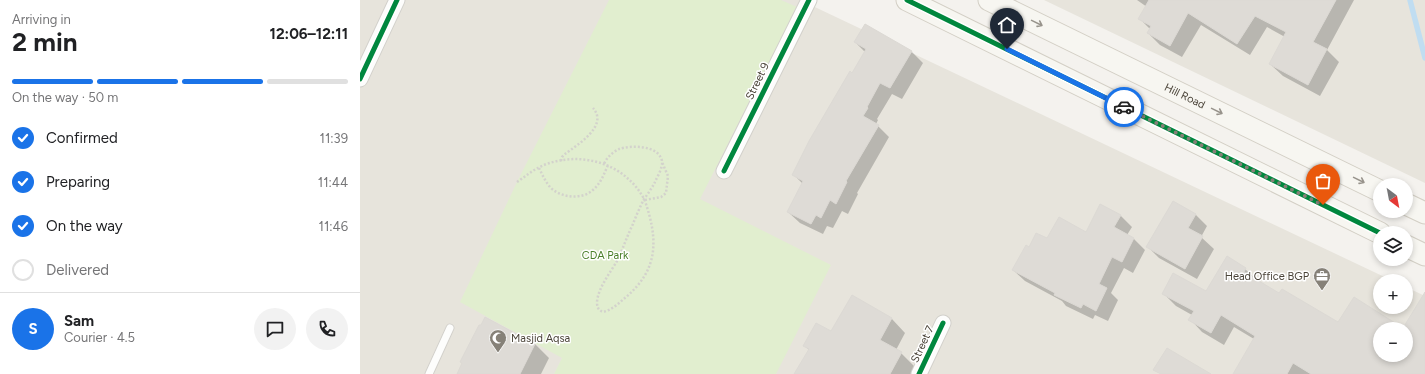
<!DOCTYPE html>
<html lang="en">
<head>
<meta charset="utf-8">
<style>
	:root { --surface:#fff; --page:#f2f2f2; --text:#202124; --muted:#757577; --line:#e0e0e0; --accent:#1a73e8 }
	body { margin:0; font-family:Figtree,sans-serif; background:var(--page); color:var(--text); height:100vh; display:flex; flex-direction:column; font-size:15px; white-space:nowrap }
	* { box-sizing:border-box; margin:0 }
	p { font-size:13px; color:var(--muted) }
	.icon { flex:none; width:22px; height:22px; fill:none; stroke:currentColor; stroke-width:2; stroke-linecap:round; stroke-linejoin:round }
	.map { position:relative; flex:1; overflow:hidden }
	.drawer { display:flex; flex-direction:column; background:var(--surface); width:360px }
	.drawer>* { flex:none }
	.needle { width:26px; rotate:148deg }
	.buttons { position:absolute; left:1013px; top:178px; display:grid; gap:8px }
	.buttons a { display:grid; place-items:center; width:40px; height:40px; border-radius:50%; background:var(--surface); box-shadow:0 2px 6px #0003; font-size:20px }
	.pin { position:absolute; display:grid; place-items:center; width:34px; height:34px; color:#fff; margin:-41px -17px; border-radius:50% 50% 50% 0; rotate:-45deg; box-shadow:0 0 4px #0007 }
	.pin .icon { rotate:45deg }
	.courier { position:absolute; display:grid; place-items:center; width:40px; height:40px; margin:-20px; border:3px solid #1a73e8; border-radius:50%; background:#fff; color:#222; box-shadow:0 1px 5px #0007 }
	.head em { font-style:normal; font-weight:700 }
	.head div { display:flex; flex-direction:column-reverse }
	.head { display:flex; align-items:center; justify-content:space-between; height:68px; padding:0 12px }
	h1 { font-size:26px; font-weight:700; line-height:30px }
	.bar { display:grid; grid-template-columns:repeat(4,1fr); gap:6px 4px; align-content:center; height:48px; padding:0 12px }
	.bar i { height:5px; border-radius:3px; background:var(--line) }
	.bar .active { background:var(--accent) }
	.bar p { grid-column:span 4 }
	.line { display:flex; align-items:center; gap:10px; padding:0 12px; border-top:1px solid var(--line) }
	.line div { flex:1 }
	.round { display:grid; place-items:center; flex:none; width:42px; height:42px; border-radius:21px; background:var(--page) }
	ol { padding:0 12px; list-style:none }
	li { display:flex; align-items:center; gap:12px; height:44px }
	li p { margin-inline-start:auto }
	li .icon { padding:4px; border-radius:50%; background:var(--accent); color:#fff; stroke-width:4 }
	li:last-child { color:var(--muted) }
	li i { width:22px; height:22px; border:2px solid var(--line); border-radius:50% }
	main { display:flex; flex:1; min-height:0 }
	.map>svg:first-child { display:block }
	.residential { fill:#e7e4dc; fill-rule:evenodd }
	.green { fill:#e1eecf }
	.shadow { fill:#0003 }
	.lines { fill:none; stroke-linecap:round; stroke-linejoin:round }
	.stream { stroke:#c0ddf1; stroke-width:5.5 }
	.building { fill:#dedbd6; stroke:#dcd9d4; fill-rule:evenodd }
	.lane-casing { stroke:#d2d0cb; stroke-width:9 }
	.street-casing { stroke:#d2d0cb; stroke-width:17 }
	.secondary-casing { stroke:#d3cfc5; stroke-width:23 }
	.path { stroke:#d3d2cc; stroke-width:2.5; stroke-dasharray:2 2; stroke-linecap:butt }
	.lane { stroke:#fdfdfc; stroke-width:7 }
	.street { stroke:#fdfdfc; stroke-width:15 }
	.secondary { stroke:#f7f6f1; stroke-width:21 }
	.cycleway-casing { stroke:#fff; stroke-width:8 }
	.cycleway { stroke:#00873e; stroke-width:5 }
	.oneway { stroke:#98948c }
	.done { stroke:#868178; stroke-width:4; stroke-dasharray:0 7.2 }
	.route { stroke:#1a73e8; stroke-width:5 }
	.labels { text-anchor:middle; stroke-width:3; stroke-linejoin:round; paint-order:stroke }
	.street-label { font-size:11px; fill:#4b4439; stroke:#fff }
	.park-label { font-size:11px; fill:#4a7f2a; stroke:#fff }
	.poi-label { font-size:11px; fill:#4b4439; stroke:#fff; text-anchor:end }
</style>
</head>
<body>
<main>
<section class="drawer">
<div class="head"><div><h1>2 min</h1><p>Arriving in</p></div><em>12:06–12:11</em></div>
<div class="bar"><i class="active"></i><i class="active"></i><i class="active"></i><i></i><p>On the way · 50 m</p></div>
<ol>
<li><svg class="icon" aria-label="check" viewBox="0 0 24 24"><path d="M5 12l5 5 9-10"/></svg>Confirmed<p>11:39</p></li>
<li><svg class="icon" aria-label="check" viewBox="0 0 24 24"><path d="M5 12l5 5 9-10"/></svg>Preparing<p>11:44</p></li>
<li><svg class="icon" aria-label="check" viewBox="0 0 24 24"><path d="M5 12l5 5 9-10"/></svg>On the way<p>11:46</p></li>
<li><i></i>Delivered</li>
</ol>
<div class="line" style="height:72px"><b class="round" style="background:var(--accent);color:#fff">S</b><div><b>Sam</b><p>Courier · 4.5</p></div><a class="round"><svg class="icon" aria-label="chat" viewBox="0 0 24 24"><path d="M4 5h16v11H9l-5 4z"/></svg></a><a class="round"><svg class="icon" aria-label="phone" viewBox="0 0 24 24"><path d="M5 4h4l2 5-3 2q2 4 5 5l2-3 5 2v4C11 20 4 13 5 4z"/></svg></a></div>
</section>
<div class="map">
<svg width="1065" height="374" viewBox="0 0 1065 374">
	<rect width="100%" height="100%" fill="#f4f2ee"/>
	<path class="residential" d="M0,0H440L1033,281H1020V307H1046V287L1065,296V374H0ZM1020,329H1046V355H1020Z
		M684,0H1065V183Z"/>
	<path class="green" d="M249,0H421L437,7L340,199L471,265L416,374H194L202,358L100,302L157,182Z"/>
	<path class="shadow" d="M777,0H994L967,50L979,62L960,96L923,76L910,64L925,37L907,27L890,55L841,25L822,57L800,45L788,33L790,29L780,19L787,7Z
		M495,42L551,51L563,63L542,99L532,94L517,119L518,120L516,124L529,137L497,193L498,194L488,214L482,211L473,228L467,226L463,234L440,223L428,212L443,184L434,175L505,52Z
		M813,202L836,215L847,226L841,237L854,249L837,279L799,258L788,247Z
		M760,215L772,227L767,235L774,239L785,250L773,273L764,268L751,293L758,300L748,321L735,315L733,319L706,306L702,301L665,281L653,270L669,248L687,240L726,233Z
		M885,269L898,281L920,295L978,323L1043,329H1020V355H1046V329H1044L1065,308V374H874L894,339L874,327L864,345L842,332L830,319L832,315L816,306L803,293H846Z
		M125,318L175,344L189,358L181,374H103Z
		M532,319L545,333L536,350L541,353L555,367L551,374H484L458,359L444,345L472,333Z"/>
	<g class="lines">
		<path class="stream" d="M1050,0L1065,58"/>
	</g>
	<path class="building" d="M789,0H976L953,42L967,49L948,85L909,64L926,32L895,16L877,44L828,13L810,46L787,33L791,26L778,19Z
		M505,24L552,51L530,88L520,83L507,107L508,108L503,116L519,125L486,181L487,182L476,204L470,200L461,218L456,215L451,224L427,212L443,181L432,175L449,141L490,71L492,73L506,49L494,42Z
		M813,201L836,214L828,228L843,236L825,269L786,247Z
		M740,204L761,215L754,227L774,238L762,262L752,257L739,284L747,288L736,311L723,304L721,308L694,295L695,293L652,270L666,245L669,247L676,233L687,238L699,217L726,232Z
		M867,256L886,268L884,272L919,293L922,289L978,322L994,297L1043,328L1065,292V374H951L933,363L927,374H873L895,336L861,315L851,333L828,320L834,311L802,294L813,273L846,291ZM1020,329H1046V355H1020Z
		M492,295L532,318L520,340L542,352L530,374H434L449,349L443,346L456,323L471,331Z
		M125,317L175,344L160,374H97L102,363L100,362L119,325H121Z
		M807,348L851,374H801L793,370Z"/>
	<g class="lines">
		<g class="lane-casing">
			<path id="lane" d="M69,374L90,328"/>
		</g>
		<g class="street-casing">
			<path id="street" d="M0,79L37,0
				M364,171L449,0
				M559,374L583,323"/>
		</g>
		<g class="secondary-casing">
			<g id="secondary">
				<path d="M547,0L1020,233"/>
				<path id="s1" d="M629,0L1020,191"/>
				<path d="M1046,204L1065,213"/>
				<path d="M1046,246L1065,255"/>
			</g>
		</g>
		<path class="path" d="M201,161L202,157L205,154C217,145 249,126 233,108
			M179,168C182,174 185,181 190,187C200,198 222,200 233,190C241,183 244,174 248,165
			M157,182C166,176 174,169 184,165C222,150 267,164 285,201C298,239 299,269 266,297C259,303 252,310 243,312C238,310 237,307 237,302C238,288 250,273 257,261C263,249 267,236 273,224C276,216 280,207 284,199C288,194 291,189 294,184C297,177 303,168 302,161C299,145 271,145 259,149C253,152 247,157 244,164
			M285,200L301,197L306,193L308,176L302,162"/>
		<use href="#lane" class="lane"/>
		<use href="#street" class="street"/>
		<use href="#secondary" class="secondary"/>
		<g class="cycleway-casing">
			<path id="cycleway" d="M547,0L1020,233
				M0,79L37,0
				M364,171L449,0
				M559,374L583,323"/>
		</g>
		<use href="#cycleway" class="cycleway"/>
	</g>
	<defs><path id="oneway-shaft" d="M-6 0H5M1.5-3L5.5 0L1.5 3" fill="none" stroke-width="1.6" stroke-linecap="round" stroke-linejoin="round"/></defs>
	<g class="oneway">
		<use href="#oneway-shaft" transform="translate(677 23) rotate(26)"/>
		<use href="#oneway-shaft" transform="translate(857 111) rotate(26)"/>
		<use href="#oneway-shaft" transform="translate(999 180) rotate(26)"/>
	</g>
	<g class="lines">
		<path class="done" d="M764,107L963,205"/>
		<path class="route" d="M647,49L764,107"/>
	</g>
	<defs>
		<g id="office-pin" transform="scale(0.9)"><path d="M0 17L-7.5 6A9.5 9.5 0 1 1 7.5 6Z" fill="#868178" stroke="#fff"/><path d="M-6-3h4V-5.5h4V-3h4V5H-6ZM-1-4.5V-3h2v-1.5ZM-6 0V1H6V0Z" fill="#fff"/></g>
		<g id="mosque-pin" transform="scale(0.9)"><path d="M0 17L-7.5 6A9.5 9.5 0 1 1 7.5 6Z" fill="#868178" stroke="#fff"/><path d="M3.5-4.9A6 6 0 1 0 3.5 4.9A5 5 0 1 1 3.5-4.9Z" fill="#fff"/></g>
	</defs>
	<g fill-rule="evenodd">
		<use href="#office-pin" x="962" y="276"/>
		<use href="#mosque-pin" x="138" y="338"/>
	</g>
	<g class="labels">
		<g class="street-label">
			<text transform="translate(397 81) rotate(-64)" y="4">Street 9</text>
			<text dy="4" stroke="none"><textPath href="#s1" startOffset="218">Hill Road</textPath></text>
			<text transform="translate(562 344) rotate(-65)" y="4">Street 7</text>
		</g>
		<g class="park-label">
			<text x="245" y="259">CDA Park</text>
		</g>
		<g class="poi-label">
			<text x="949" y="280">Head Office BGP</text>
			<text x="151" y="342" text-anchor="start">Masjid Aqsa</text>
		</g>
	</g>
</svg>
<div class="buttons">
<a><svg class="needle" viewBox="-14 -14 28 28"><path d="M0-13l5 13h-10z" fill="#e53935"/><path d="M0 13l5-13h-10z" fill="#757577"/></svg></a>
<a><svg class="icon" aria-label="layers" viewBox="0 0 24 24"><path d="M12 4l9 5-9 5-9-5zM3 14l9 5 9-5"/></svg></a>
<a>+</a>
<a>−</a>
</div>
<div class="pin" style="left:963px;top:205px;background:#ea580c"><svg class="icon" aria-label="bag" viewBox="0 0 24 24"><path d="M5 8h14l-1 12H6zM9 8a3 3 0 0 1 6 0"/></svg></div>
<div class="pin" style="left:647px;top:49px;background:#1f2937"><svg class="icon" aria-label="home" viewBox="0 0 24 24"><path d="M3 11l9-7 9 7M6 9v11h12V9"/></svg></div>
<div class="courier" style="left:764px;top:107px"><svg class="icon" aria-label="car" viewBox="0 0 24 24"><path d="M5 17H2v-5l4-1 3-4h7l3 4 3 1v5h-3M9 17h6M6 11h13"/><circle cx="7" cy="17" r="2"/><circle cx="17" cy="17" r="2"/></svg></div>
</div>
</main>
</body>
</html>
